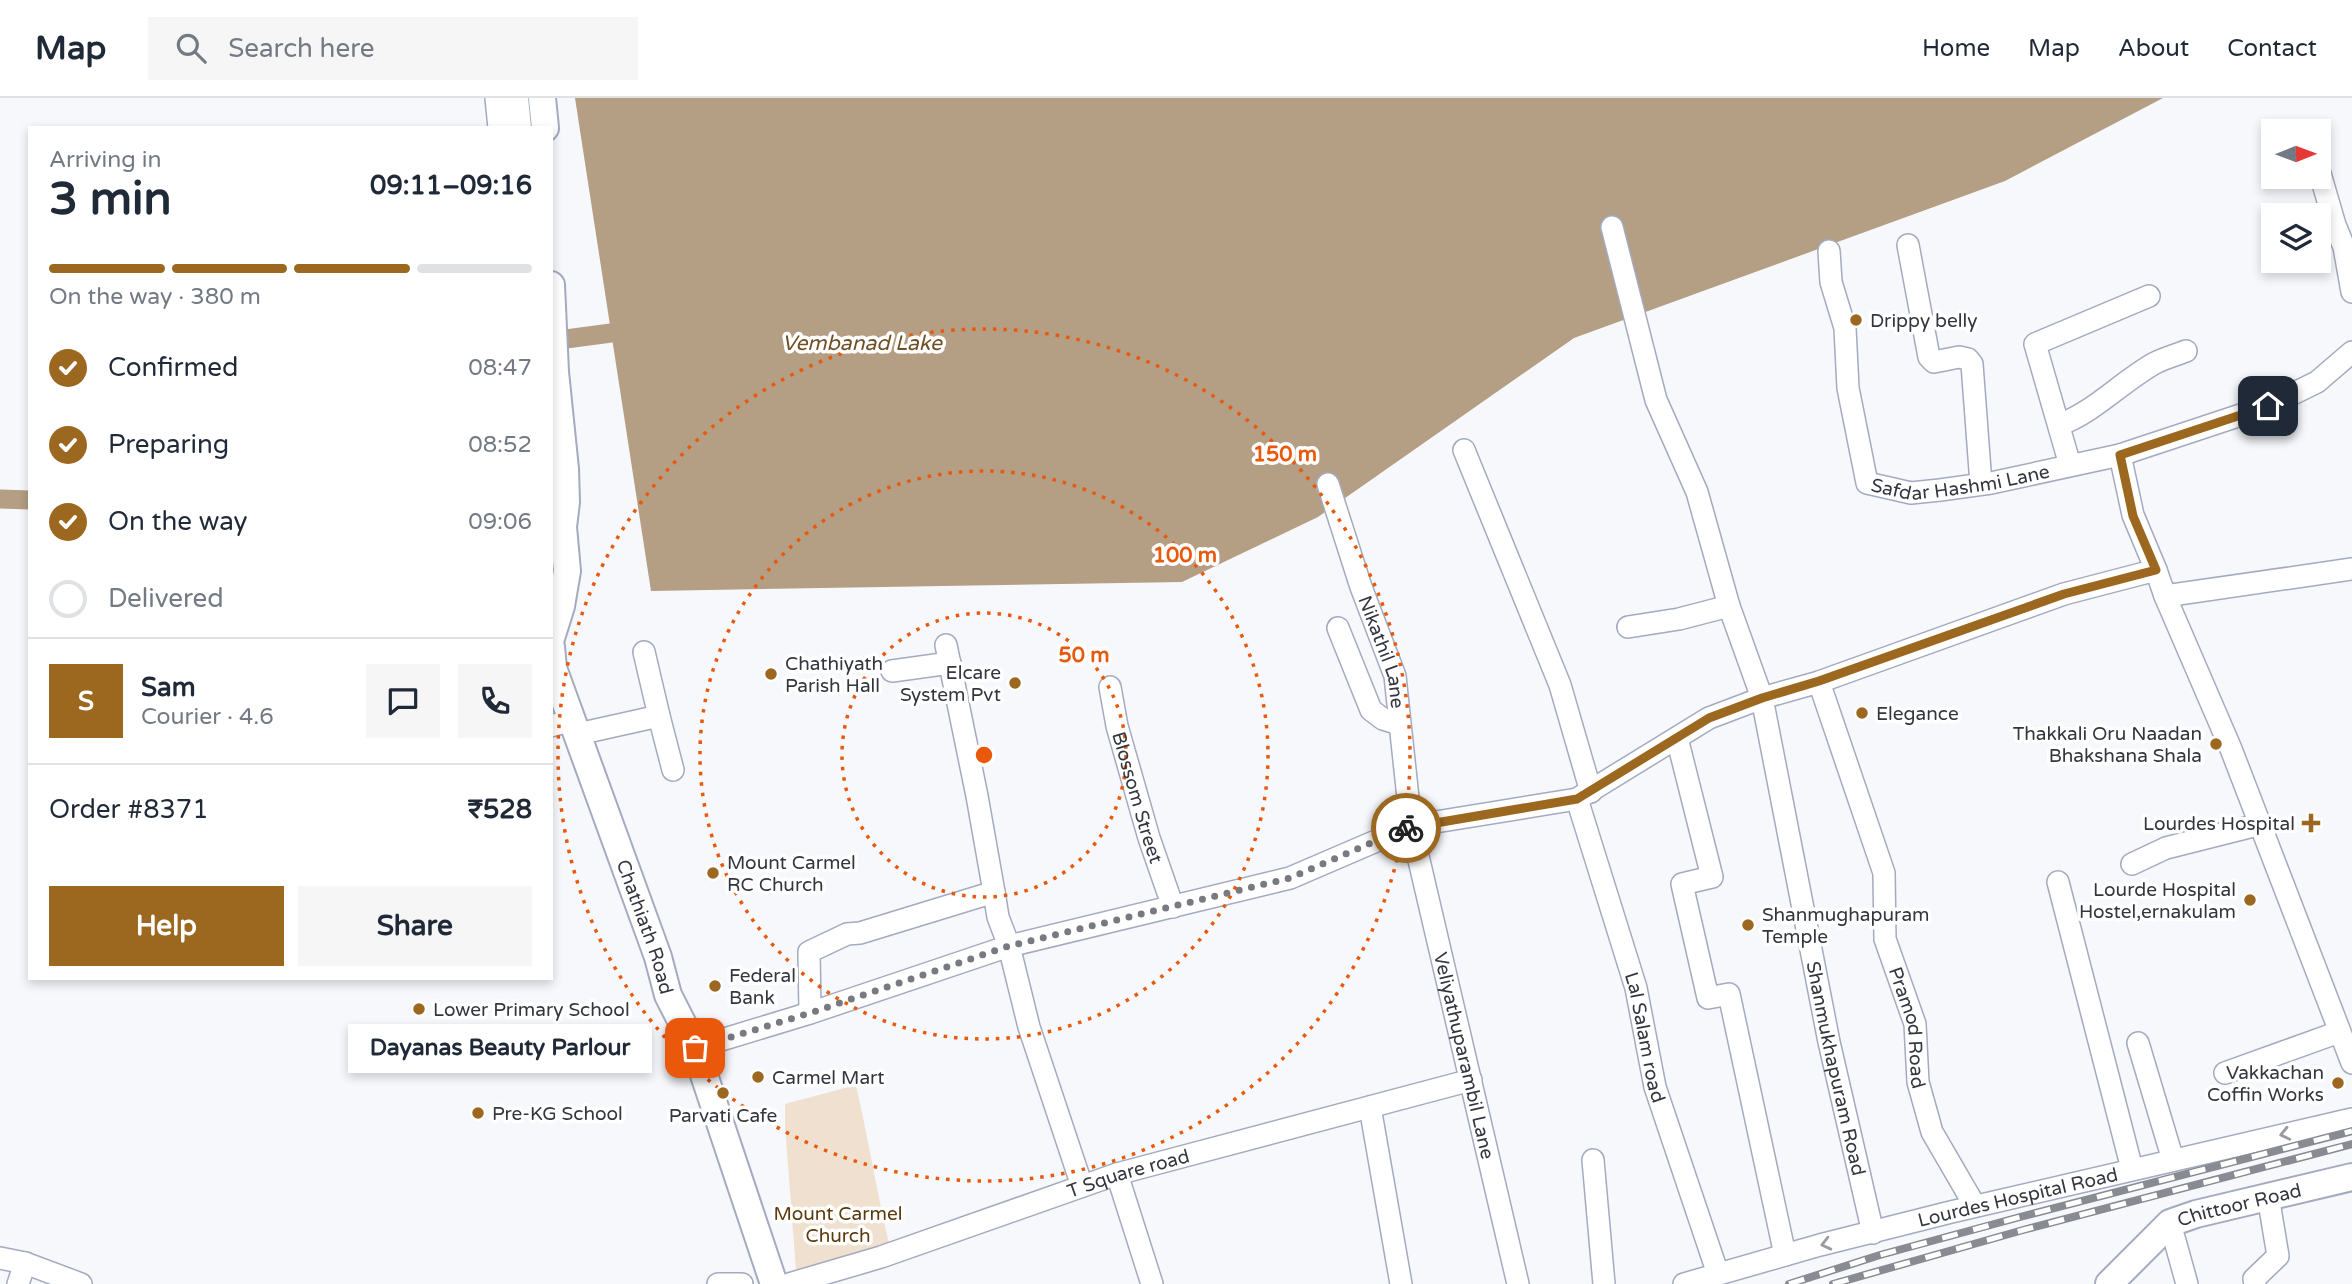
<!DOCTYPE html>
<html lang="en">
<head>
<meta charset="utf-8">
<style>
	:root { --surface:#fff; --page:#f6f6f7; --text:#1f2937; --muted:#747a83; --line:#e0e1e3; --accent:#9c681f }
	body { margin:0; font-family:"Varela Round",sans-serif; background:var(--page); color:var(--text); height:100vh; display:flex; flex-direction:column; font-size:26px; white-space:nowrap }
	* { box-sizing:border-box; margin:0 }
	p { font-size:23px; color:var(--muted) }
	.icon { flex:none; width:38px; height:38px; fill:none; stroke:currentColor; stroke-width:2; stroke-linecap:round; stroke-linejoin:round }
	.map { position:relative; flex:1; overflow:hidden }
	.side { position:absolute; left:28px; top:28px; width:525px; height:854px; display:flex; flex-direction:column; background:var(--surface); border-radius:0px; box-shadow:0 4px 10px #0003 }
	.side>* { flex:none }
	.needle { width:46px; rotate:89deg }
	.tools { position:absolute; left:2261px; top:21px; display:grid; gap:14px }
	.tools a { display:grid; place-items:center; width:70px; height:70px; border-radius:0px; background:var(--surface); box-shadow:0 4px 10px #0003; font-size:35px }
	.pin { position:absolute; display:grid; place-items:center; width:60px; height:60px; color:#fff; margin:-30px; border-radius:14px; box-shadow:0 4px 10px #0006 }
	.courier { position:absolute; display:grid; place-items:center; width:70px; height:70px; margin:-35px; border:5px solid #9c681f; border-radius:50%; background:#fff; color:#222; box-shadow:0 2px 9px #0007 }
	.bubble { position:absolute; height:49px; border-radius:0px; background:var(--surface); box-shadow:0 4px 10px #0003; font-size:23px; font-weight:800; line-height:49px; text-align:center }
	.summary em { font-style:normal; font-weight:800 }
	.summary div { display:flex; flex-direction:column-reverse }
	.summary { display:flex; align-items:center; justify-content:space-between; height:119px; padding:0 21px }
	h1 { font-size:46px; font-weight:800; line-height:52px }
	.bar { display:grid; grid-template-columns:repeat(4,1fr); gap:10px 7px; align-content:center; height:84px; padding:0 21px }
	.bar i { height:9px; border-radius:5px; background:var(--line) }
	.bar .current { background:var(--accent) }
	.bar p { grid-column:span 4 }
	.line { display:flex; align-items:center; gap:18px; padding:0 21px; border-top:2px solid var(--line) }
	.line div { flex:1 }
	.round { display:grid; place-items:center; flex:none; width:74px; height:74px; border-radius:0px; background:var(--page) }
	ol { padding:0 21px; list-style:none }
	li { display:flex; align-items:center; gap:21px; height:77px }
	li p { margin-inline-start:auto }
	li .icon { padding:7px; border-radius:50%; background:var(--accent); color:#fff; stroke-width:4 }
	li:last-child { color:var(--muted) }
	li i { width:38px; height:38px; border:4px solid var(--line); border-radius:50% }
	.primary-button { display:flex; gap:14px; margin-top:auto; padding:14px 21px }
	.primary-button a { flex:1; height:80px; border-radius:0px; background:var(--accent); color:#fff; font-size:28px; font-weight:800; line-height:80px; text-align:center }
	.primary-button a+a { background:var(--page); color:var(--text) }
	header { display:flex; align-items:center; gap:42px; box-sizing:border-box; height:98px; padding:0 35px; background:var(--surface); border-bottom:2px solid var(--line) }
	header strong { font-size:33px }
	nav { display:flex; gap:38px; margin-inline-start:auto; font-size:24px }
	.search { width:490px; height:63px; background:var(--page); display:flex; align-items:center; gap:18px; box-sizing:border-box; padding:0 24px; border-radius:0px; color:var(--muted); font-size:26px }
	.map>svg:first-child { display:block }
	.green { fill:#efe0cf }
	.water { fill:#b49e84 }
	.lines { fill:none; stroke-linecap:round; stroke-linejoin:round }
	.canal { stroke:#b49e84; stroke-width:19 }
	.minor-casing { stroke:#a4aabf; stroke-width:24 }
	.major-casing { stroke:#a4aabf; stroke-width:30 }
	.minor { stroke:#fff; stroke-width:21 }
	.major { stroke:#fff; stroke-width:26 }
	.rail-casing { stroke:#898b92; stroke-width:8 }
	.rail { stroke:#fff; stroke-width:5; stroke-dasharray:16; stroke-linecap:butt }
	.oneway { stroke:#9a9a9f }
	.done { stroke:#787a81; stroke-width:7; stroke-dasharray:0 12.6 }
	.route { stroke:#9c681f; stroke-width:9 }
	.ring { fill:none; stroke:#e8590c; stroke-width:3.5; stroke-dasharray:3.5 7 }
	.poi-dot { fill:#9c681f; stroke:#fff; stroke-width:2.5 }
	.labels { text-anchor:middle; stroke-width:7; stroke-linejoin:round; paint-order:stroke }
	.poi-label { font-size:19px; fill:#34363f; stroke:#fff; text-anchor:start }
	.street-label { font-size:19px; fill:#34363f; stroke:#fff }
	.park-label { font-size:19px; fill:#5b3a0c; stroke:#fff }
	.water-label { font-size:21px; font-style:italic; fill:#714f25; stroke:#fff }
	.centre { fill:#e8590c; stroke:#fff; stroke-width:3.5 }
	.ring-label { font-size:21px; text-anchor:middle; font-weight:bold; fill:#e8590c; stroke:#fff; stroke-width:7; stroke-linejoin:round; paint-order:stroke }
</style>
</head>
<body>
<header>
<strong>Map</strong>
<div class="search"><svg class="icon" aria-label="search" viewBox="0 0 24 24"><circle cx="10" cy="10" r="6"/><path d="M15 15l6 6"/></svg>Search here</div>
<nav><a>Home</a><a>Map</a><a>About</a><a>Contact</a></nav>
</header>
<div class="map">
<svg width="2352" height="1186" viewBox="0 0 2352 1186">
	<rect width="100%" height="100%" fill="#f6f8fc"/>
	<path class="green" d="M856,987C869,1044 878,1101 892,1158L797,1186L785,1027V1006Z"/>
	<path class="water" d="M575,0H2163L2005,83L1574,240L1318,419L1182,484L651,493Z"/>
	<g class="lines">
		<path class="canal" d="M551,243L611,235
			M0,401L30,402"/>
		<g class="minor-casing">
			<g id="minor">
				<path d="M496,0L499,30"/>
				<path d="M2319,72L2335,127L2344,149L2352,194"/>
				<path id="s1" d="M1612,129L1656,302L1697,394L1729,508L1762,600L1829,944L1873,1135"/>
				<path d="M1908,147L1929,259L1934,264L1959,259L1968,261L1972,266L1981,386"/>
				<path id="s2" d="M1829,153L1831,184L1845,230L1848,290L1867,385L1911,395L1940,392L1991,385L2120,357L2133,417L2156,472"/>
				<path d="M2059,327C2096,313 2121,284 2155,265C2165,260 2176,257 2186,253"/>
				<path d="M1464,352L1560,587L1591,694"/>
				<path d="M2120,357L2268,308L2317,284L2352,254"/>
				<path d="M2070,367L2035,246L2149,198"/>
				<path id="s3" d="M1328,386L1361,489L1395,578L1411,728L1518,1186"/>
				<path d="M2165,498L2231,651L2352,965"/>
				<path d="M1628,529L1679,521L1729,508"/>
				<path d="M1338,530L1371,612L1383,621L1399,626"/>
				<path d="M946,547L977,698L994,794"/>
				<path d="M644,554L659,618"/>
				<path d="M892,573L950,565"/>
				<path id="s4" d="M1819,584L1884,775L1885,841L1915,926L1918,984L1932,1034L1975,1108"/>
				<path id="s5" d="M1110,589L1117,628L1149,740L1173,809"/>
				<path d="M551,628L572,622"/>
				<path d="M578,636L659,618L673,672"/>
				<path d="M1677,640L1712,779L1682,786L1708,900L1729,896L1785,1157"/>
				<path id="s6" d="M1577,701L1636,890L1655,989L1718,1176"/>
				<path d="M2132,766L2166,750L2261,726"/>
				<path d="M2058,784L2132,1071"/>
				<path d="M810,915L809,854L847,836L860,835L994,794L998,819L1009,848L1029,929L1082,1088"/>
				<path d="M2138,945L2173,1062"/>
				<path d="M695,950L810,915L1009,848L1290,780L1411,728L1577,701L1709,620L1762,600L1819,584L2064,496L2156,472L2165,498L2352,471"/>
				<path d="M2225,975L2339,934"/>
				<path d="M1370,1009L1401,1186"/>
				<path d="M1593,1062L1604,1186"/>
				<path d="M1117,1076L1152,1186"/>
				<path d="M2170,1125L2187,1186"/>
				<path d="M0,1160L25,1165L81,1186"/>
				<path d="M18,1186L25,1165"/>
				<path d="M718,1186H742"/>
				<path id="s7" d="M789,1186L881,1159L1117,1076L1471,982"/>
				<path id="s8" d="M1684,1186L1820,1147L1951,1114L2352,1021"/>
				<path d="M2255,1186L2254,1181L2278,1158L2268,1098"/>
			</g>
		</g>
		<g class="major-casing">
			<g id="major">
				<path d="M515,0L518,30"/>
				<path d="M542,0L545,30"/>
				<path d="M551,187L555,274L565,371L566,404L563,429L567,473L561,508L551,540"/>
				<path id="s9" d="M551,549L553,570L658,859L668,897L695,950L774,1186"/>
				<path id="s10" d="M2109,1186L2170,1125L2196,1116L2352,1079"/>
			</g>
		</g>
		<use href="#minor" class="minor"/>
		<use href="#major" class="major"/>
		<g class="rail-casing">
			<path id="rail" d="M1789,1186L1880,1157L2020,1119L2352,1033
				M1833,1186L2023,1132L2352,1046"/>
		</g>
		<use href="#rail" class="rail"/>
	</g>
	<defs><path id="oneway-chevron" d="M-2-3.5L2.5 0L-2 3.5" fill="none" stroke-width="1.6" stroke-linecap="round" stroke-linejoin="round" transform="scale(1.75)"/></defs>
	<g class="oneway">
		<use href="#oneway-chevron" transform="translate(2285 1036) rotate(167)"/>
		<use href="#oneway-chevron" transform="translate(1826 1146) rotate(166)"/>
	</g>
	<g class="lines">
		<path class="done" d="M695,950L810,915L1009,848L1290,780L1406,730"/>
		<path class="route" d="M1406,730L1577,701L1709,620L1762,600L1819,583L2064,496L2156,472L2133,418L2120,357L2268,308"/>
	</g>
	<g class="ring">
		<circle cx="984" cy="657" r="142"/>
		<circle cx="984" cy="657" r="284"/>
		<circle cx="984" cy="657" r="426"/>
	</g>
	<g class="poi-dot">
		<circle cx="1856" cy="222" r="7"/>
		<circle cx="771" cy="576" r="7"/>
		<circle cx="1015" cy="585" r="7"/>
		<circle cx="1862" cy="615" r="7"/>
		<circle cx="2216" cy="646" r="7"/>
		<path d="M2307.5 714.5h7v7h7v7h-7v7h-7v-7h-7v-7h7z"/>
		<circle cx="713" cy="775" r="7"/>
		<circle cx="2250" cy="802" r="7"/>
		<circle cx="1748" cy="827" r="7"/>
		<circle cx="715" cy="888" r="7"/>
		<circle cx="419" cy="911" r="7"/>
		<circle cx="758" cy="979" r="7"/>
		<circle cx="2338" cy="985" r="7"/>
		<circle cx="723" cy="995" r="7"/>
		<circle cx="478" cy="1015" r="7"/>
	</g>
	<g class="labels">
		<g class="poi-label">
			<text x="1870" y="229">Drippy belly</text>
			<text x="785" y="572">Chathiyath<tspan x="785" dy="22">Parish Hall</tspan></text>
			<text x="1001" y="581" text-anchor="end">Elcare<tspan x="1001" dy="22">System Pvt</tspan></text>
			<text x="1876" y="622">Elegance</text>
			<text x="2202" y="642" text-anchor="end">Thakkali Oru Naadan<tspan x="2202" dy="22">Bhakshana Shala</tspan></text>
			<text x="2295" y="732" text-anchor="end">Lourdes Hospital</text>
			<text x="727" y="771">Mount Carmel<tspan x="727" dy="22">RC Church</tspan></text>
			<text x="2236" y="798" text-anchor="end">Lourde Hospital<tspan x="2236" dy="22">Hostel,ernakulam</tspan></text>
			<text x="1762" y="823">Shanmughapuram<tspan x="1762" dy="22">Temple</tspan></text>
			<text x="729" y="884">Federal<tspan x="729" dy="22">Bank</tspan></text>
			<text x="433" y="918">Lower Primary School</text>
			<text x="2324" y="981" text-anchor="end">Vakkachan<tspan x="2324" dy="22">Coffin Works</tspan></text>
			<text x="772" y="986">Carmel Mart</text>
			<text x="492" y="1022">Pre-KG School</text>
			<text x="723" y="1024" text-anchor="middle">Parvati Cafe</text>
		</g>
		<g class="street-label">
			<text dy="7" stroke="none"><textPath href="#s2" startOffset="331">Safdar Hashmi Lane</textPath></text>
			<text dy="7" stroke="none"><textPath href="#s3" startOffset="177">Nikathil Lane</textPath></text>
			<text dy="7" stroke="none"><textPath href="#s5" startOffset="114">Blossom Street</textPath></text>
			<text dy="7" stroke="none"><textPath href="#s9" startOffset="296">Chathiath Road</textPath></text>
			<text dy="7" stroke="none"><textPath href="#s4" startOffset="360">Pramod Road</textPath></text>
			<text dy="7" stroke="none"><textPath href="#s6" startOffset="248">Lal Salam road</textPath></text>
			<text dy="7" stroke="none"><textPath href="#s3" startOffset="590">Veliyathuparambil Lane</textPath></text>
			<text dy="7" stroke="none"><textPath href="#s1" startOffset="873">Shanmukhapuram Road</textPath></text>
			<text dy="7" stroke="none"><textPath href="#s7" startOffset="357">T Square road</textPath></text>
			<text dy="7" stroke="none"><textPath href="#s8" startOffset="345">Lourdes Hospital Road</textPath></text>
			<text dy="7" stroke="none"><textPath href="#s10" startOffset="158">Chittoor Road</textPath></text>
		</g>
		<g class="park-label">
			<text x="838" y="1122">Mount Carmel<tspan x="838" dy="22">Church</tspan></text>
		</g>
		<g class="water-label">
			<text x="862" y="252">Vembanad Lake</text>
		</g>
	</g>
	<circle cx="984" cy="657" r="10" class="centre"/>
	<g class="ring-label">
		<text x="1285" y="363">150 m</text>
		<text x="1185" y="464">100 m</text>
		<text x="1084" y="564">50 m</text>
	</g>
</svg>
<div class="tools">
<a><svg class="needle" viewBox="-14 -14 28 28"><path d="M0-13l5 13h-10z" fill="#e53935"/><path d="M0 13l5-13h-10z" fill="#747a83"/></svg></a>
<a><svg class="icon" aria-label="layers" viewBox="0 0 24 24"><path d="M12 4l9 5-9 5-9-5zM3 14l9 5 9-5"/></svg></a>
</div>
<div class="pin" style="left:695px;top:950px;background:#ea580c"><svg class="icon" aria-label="bag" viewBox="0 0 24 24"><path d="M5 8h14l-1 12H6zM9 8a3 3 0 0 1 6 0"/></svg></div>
<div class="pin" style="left:2268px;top:308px;background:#1f2937"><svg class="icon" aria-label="home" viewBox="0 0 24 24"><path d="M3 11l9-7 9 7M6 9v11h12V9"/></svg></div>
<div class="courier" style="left:1406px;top:730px"><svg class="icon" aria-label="bike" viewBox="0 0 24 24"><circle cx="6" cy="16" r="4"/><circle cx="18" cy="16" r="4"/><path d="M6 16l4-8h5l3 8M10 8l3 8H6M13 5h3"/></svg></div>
<div class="bubble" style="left:348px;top:926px;width:304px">Dayanas Beauty Parlour</div>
<section class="side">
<div class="summary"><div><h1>3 min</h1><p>Arriving in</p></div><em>09:11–09:16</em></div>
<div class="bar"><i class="current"></i><i class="current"></i><i class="current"></i><i></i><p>On the way · 380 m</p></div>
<ol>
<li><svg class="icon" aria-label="check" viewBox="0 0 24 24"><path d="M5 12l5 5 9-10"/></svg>Confirmed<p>08:47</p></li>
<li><svg class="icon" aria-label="check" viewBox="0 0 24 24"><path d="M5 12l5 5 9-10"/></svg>Preparing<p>08:52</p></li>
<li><svg class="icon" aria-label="check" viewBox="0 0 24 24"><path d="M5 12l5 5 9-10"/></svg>On the way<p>09:06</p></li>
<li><i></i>Delivered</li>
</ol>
<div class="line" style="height:126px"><b class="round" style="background:var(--accent);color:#fff">S</b><div><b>Sam</b><p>Courier · 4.6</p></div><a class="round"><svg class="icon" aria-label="chat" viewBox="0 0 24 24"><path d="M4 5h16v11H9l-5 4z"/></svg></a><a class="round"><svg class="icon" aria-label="phone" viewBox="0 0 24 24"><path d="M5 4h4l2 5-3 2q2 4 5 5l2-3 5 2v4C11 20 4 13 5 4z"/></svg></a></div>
<div class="line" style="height:91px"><div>Order #8371</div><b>₹528</b></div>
<div class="primary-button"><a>Help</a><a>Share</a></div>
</section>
</div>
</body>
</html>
